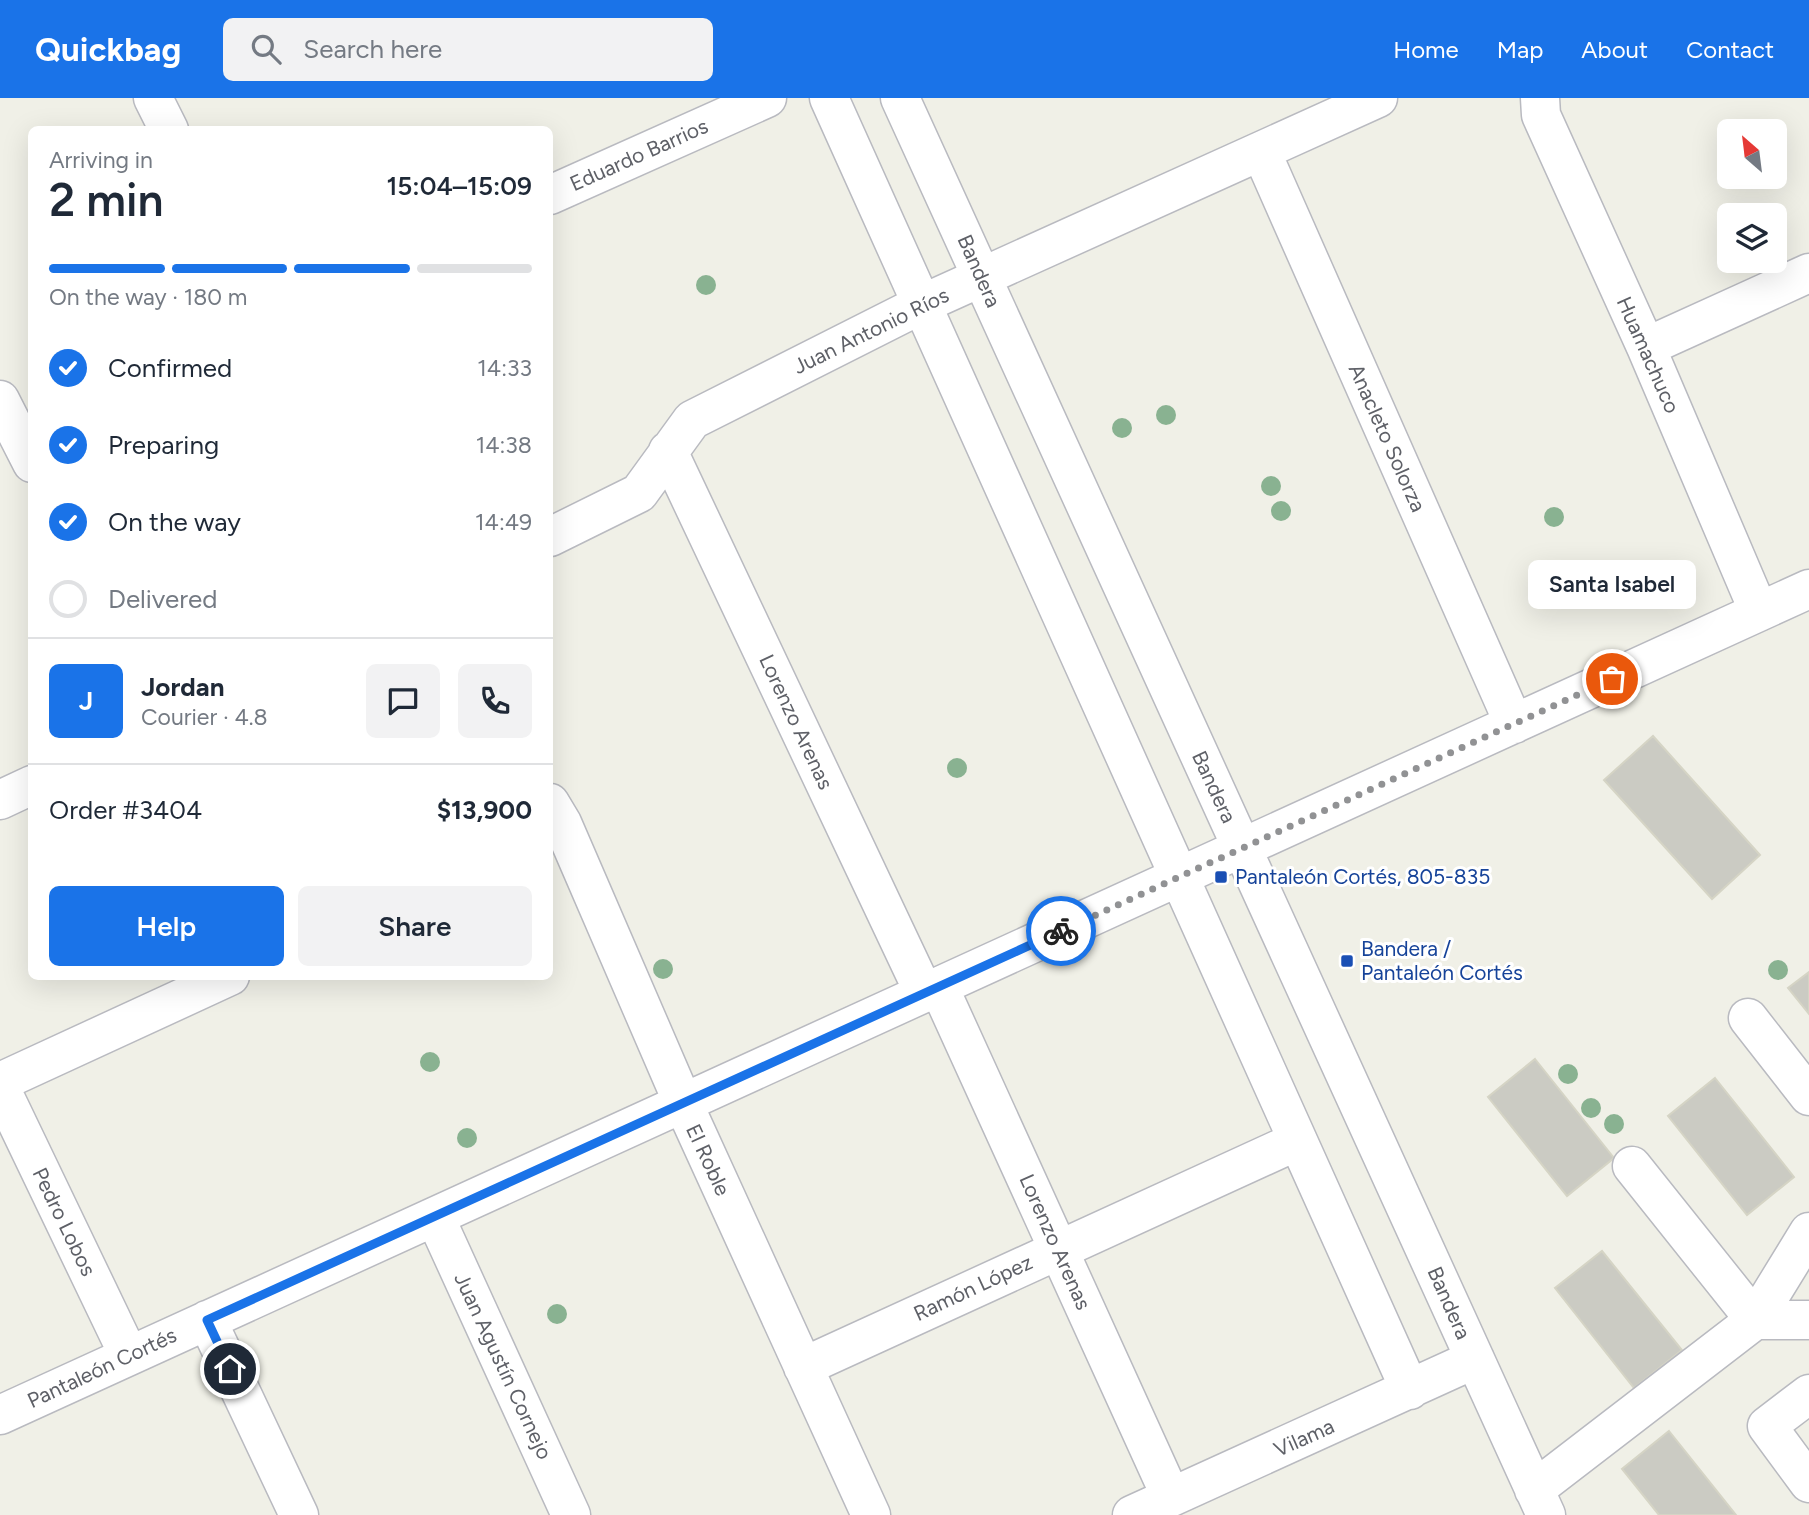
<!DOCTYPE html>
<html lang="en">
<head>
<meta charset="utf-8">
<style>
	:root { --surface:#fff; --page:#f2f2f3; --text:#1f2937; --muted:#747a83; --line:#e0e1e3; --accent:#1a73e8 }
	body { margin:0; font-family:Figtree,sans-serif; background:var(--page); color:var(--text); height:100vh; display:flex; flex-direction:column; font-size:26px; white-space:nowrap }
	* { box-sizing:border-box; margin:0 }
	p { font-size:23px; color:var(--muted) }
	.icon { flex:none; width:38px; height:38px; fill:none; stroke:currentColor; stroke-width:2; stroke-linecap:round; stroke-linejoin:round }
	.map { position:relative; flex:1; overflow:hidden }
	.panel { position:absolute; left:28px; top:28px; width:525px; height:854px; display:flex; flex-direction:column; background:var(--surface); border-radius:10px; box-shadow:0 7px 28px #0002 }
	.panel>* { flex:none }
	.needle { width:46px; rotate:332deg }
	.buttons { position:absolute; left:1717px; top:21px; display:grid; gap:14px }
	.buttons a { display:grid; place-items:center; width:70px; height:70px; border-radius:10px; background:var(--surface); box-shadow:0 7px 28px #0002; font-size:35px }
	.pin { position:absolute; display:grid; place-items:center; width:60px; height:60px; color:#fff; margin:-30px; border:4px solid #fff; border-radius:50%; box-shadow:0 2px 7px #0007 }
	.courier { position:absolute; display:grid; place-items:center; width:70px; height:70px; margin:-35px; border:5px solid #1a73e8; border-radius:50%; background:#fff; color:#222; box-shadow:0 2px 9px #0007 }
	.bubble { position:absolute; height:49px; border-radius:10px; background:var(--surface); box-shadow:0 7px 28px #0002; font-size:23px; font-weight:600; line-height:49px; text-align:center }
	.summary em { font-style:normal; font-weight:600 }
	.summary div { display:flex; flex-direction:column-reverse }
	.summary { display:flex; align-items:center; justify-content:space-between; height:119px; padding:0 21px }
	h1 { font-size:46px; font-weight:600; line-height:52px }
	.bar { display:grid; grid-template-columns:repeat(4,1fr); gap:10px 7px; align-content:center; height:84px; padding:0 21px }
	.bar i { height:9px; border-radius:5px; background:var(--line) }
	.bar .active { background:var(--accent) }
	.bar p { grid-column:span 4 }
	.line { display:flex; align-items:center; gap:18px; padding:0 21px; border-top:2px solid var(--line) }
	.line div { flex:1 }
	.round { display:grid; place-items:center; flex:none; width:74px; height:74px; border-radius:10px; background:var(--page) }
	ol { padding:0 21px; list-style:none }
	li { display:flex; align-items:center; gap:21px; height:77px }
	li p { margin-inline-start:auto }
	li .icon { padding:7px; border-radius:50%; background:var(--accent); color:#fff; stroke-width:4 }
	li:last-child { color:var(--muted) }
	li i { width:38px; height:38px; border:4px solid var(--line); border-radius:50% }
	.primary-button { display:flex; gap:14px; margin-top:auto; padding:14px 21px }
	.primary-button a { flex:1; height:80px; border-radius:10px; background:var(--accent); color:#fff; font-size:28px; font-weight:600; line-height:80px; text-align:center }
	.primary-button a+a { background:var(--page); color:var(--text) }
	header { display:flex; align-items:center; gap:42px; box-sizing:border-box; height:98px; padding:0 35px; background:var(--accent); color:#fff }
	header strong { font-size:33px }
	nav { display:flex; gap:38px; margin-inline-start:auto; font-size:24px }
	.search { width:490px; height:63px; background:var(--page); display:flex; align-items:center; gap:18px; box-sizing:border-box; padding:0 24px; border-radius:10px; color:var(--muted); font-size:26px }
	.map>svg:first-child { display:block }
	.building { fill:#cbcbc3; stroke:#d5d4c5; stroke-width:2 }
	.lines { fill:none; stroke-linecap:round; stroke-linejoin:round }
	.minor-casing { stroke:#b9bac0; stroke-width:41 }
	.minor { stroke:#fff; stroke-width:38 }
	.tree { fill:#89b291 }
	.done { stroke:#919294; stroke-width:7; stroke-dasharray:0 12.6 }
	.route { stroke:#1a73e8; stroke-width:9 }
	.transit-dot { fill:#1a4fb4; stroke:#fff; stroke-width:2.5 }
	.labels { text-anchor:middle; stroke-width:6; stroke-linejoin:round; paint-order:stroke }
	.street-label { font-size:21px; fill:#5e6067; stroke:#fff }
	.transit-label { font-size:21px; fill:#164399; stroke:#fff; text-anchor:start }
</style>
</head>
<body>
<header>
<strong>Quickbag</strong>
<div class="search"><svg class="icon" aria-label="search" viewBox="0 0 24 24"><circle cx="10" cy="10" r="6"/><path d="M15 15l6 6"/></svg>Search here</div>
<nav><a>Home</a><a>Map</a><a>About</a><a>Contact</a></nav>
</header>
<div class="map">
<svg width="1809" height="1417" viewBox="0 0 1809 1417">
	<rect width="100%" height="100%" fill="#f0f0e7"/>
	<path class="building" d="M1653,638L1760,757L1712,801L1604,682Z
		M1809,874V916L1788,890Z
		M1535,961L1614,1060L1567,1098L1488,999Z
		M1715,980L1794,1079L1747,1117L1668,1018Z
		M1602,1153L1682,1252L1634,1290L1555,1190Z
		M1669,1333L1736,1417H1659L1622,1371Z"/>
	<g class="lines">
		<g class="minor-casing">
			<path id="minor" d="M153,0L169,32
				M829,0L1410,1292
				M900,0L1546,1417
				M1540,0L1541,17L1646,249L1759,514
				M1261,53L1514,626
				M550,97L767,0
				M1646,249L1809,175
				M0,302L32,365
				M668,353L924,895
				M550,439L639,395L692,322L920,207L1378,0
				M0,702L32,687
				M550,705L562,725L683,1005L871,1417
				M939,889L1171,1399
				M1748,920L1809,998
				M0,984L230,878
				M0,989L129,1258
				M1632,1068L1755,1222H1809
				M435,1119L571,1417
				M207,1222L299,1417
				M803,1269L1297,1043
				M1809,1296L1767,1328L1809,1385
				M0,1317L1809,491
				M1534,1392L1755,1222L1809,1134
				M1132,1417L1475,1261"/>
		</g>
		<use href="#minor" class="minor"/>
	</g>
	<g class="tree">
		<circle cx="706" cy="187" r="10"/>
		<circle cx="1166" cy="317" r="10"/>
		<circle cx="1122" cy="330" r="10"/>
		<circle cx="1271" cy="388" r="10"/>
		<circle cx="1281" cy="413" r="10"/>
		<circle cx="1554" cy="419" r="10"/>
		<circle cx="957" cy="670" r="10"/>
		<circle cx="663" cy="871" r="10"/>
		<circle cx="1778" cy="872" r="10"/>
		<circle cx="430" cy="964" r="10"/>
		<circle cx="1568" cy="976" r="10"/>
		<circle cx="1591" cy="1010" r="10"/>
		<circle cx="1614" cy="1026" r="10"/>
		<circle cx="467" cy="1040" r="10"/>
		<circle cx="557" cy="1216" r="10"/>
	</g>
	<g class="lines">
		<path class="done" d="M1061,833L1612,581"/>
		<path class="route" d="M230,1271L207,1222L1061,833"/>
	</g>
	<g class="transit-dot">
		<rect x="1214" y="772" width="14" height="14" rx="3.5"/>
		<rect x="1340" y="856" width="14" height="14" rx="3.5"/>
	</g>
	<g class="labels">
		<g class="street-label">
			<text transform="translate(639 57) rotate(-24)" y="7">Eduardo Barrios</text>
			<text transform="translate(979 173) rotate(66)" y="7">Bandera</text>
			<text transform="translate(871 233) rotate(-26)" y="7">Juan Antonio Ríos</text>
			<text transform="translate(1648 257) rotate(66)" y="7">Huamachuco</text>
			<text transform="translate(1387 340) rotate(66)" y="7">Anacleto Solorza</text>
			<text transform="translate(796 624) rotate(65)" y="7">Lorenzo Arenas</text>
			<text transform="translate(1214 689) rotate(65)" y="7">Bandera</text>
			<text transform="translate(708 1062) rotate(65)" y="7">El Roble</text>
			<text transform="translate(64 1124) rotate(64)" y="7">Pedro Lobos</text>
			<text transform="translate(1055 1144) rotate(66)" y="7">Lorenzo Arenas</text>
			<text transform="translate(973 1190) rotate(-25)" y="7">Ramón López</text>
			<text transform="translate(1449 1205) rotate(66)" y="7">Bandera</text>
			<text transform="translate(503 1268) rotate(65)" y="7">Juan Agustín Cornejo</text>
			<text transform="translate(102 1270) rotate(-25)" y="7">Pantaleón Cortés</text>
			<text transform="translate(1304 1340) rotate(-24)" y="7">Vilama</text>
		</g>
		<g class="transit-label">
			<text x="1235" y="786">Pantaleón Cortés, 805-835</text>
			<text x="1361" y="858">Bandera /<tspan x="1361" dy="24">Pantaleón Cortés</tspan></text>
		</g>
	</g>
</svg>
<div class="buttons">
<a><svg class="needle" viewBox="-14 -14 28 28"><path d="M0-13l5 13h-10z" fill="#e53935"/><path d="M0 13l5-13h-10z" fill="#747a83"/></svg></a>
<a><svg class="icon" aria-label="layers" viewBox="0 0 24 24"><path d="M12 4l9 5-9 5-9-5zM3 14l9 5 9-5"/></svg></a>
</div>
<div class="pin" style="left:1612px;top:581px;background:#ea580c"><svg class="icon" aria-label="bag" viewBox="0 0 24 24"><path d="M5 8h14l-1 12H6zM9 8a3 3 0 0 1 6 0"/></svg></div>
<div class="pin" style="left:230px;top:1271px;background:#1f2937"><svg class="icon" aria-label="home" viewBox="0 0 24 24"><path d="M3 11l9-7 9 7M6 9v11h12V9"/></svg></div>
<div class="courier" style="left:1061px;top:833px"><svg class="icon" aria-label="bike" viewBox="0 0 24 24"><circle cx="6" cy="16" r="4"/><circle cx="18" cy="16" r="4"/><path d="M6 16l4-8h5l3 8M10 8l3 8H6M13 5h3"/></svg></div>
<div class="bubble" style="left:1528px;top:462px;width:168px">Santa Isabel</div>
<section class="panel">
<div class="summary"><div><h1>2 min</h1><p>Arriving in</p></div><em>15:04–15:09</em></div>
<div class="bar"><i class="active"></i><i class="active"></i><i class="active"></i><i></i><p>On the way · 180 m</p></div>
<ol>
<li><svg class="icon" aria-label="check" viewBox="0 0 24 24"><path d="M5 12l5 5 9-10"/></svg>Confirmed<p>14:33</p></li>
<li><svg class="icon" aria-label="check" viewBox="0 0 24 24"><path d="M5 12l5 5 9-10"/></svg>Preparing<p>14:38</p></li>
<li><svg class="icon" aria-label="check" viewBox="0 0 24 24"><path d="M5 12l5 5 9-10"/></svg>On the way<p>14:49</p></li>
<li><i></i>Delivered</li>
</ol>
<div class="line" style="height:126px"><b class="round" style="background:var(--accent);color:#fff">J</b><div><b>Jordan</b><p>Courier · 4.8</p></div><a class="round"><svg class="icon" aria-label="chat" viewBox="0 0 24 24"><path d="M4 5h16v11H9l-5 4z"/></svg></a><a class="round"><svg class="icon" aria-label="phone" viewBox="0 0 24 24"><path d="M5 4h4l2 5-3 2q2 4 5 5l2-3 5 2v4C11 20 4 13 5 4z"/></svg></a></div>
<div class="line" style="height:91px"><div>Order #3404</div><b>$13,900</b></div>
<div class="primary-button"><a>Help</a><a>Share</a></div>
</section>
</div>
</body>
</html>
